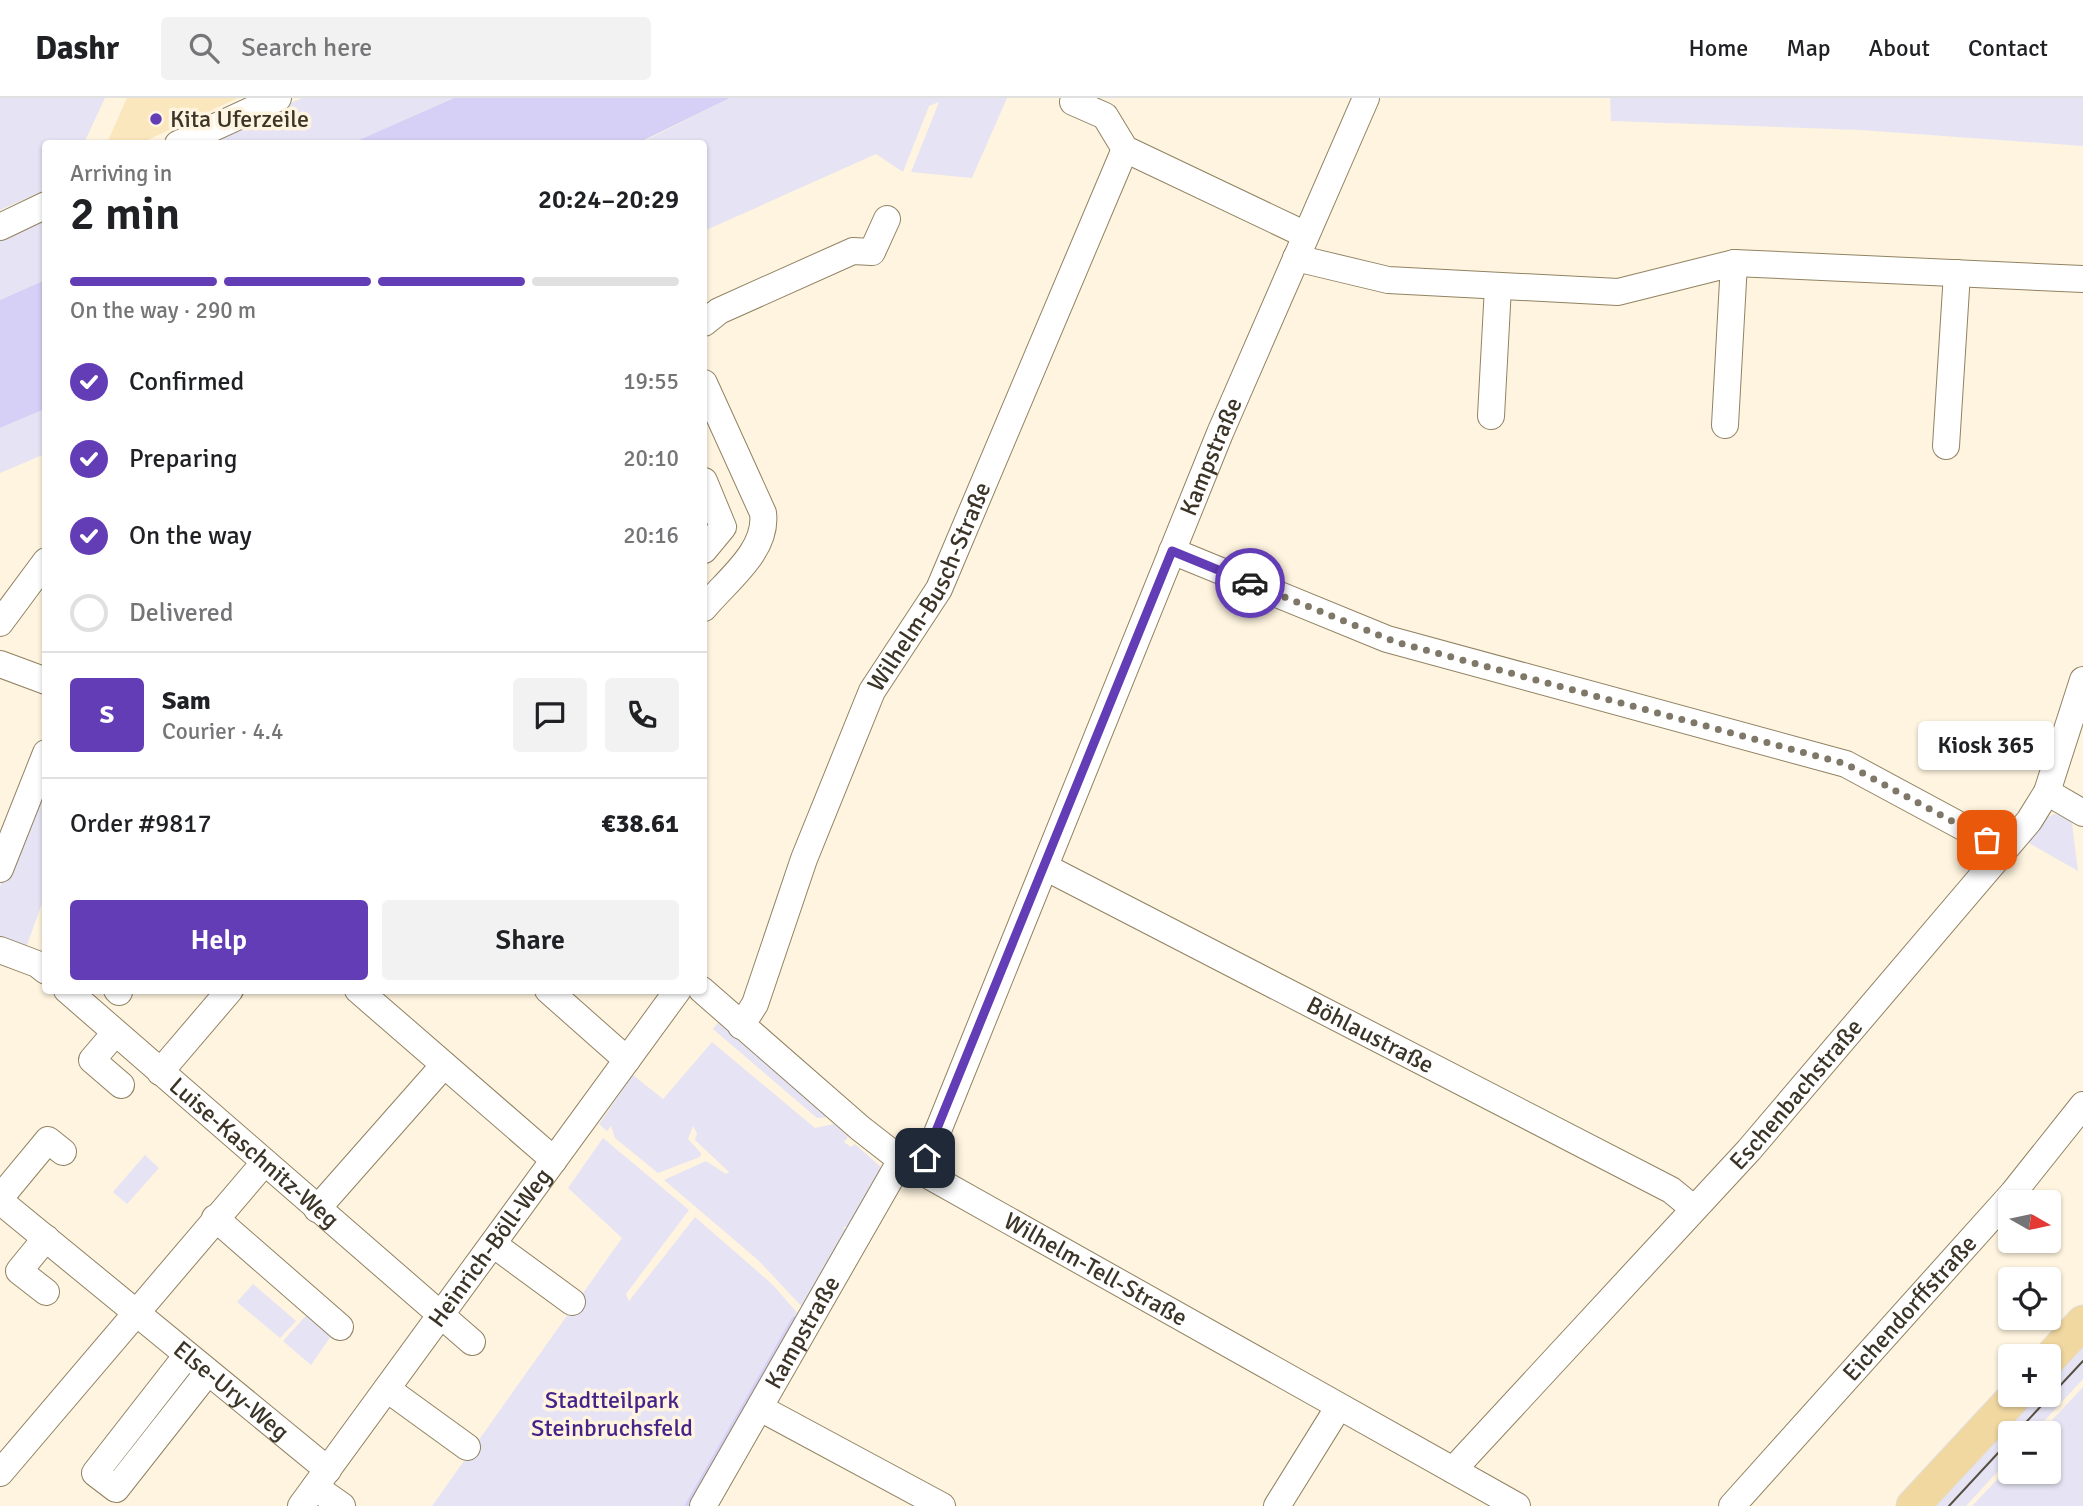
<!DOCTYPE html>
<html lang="en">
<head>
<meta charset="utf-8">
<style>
	:root { --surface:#fff; --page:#f2f2f2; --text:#202124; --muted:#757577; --line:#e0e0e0; --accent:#633db5 }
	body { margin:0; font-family:Signika,sans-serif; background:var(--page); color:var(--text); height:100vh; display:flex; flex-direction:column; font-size:26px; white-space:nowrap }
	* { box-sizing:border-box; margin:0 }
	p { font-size:23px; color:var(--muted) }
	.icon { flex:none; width:38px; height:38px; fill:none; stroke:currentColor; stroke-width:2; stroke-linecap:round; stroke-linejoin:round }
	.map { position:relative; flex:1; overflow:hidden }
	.details { position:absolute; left:42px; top:42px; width:665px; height:854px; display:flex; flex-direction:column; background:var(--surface); border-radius:7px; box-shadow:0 2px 5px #0004 }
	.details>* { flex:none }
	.needle { width:46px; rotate:99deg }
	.fabs { position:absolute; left:1998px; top:1092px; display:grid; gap:14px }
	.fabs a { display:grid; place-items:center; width:63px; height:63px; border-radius:7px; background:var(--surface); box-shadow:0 2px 5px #0004; font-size:35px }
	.pin { position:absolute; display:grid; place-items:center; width:60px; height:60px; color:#fff; margin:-30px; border-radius:14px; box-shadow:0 4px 10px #0006 }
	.courier { position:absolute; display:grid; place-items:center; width:70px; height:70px; margin:-35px; border:5px solid #633db5; border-radius:50%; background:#fff; color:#222; box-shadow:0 2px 9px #0007 }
	.bubble { position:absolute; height:49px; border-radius:7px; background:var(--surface); box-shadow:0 2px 5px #0004; font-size:23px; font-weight:600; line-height:49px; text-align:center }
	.headline em { font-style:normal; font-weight:600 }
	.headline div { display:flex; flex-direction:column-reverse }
	.headline { display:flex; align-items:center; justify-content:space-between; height:119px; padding:0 28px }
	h1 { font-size:46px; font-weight:600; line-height:52px }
	.bar { display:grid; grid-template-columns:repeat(4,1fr); gap:10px 7px; align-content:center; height:84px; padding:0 28px }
	.bar i { height:9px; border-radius:5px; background:var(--line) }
	.bar .current { background:var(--accent) }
	.bar p { grid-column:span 4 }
	.line { display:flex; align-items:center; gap:18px; padding:0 28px; border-top:2px solid var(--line) }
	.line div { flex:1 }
	.round { display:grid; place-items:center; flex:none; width:74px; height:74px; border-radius:7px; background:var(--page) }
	ol { padding:0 28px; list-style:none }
	li { display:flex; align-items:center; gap:21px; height:77px }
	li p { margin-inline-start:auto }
	li .icon { padding:7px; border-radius:50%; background:var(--accent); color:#fff; stroke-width:4 }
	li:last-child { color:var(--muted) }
	li i { width:38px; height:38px; border:4px solid var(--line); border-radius:50% }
	.primary-button { display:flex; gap:14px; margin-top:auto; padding:14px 28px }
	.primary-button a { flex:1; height:80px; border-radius:7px; background:var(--accent); color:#fff; font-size:28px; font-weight:600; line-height:80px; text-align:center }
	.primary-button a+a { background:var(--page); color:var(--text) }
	header { display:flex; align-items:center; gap:42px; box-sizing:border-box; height:98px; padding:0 35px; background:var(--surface); border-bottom:2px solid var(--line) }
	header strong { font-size:33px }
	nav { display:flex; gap:38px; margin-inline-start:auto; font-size:24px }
	.search { width:490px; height:63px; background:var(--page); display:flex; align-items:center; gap:18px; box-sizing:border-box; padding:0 24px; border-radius:7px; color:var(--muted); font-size:26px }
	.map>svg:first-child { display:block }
	.built { fill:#fbe7bd }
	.green { fill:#e6e4f4 }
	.water { fill:#d6d0f6 }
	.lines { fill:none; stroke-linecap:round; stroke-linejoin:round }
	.stream { stroke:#d6d0f6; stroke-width:5 }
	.minor-casing { stroke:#918262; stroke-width:28 }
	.major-casing { stroke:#e0dfdc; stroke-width:35 }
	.minor { stroke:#fff; stroke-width:26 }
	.major { stroke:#f1d8a1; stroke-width:33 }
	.tram { stroke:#564f41; stroke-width:2 }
	.done { stroke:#7f7767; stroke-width:7; stroke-dasharray:0 12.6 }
	.route { stroke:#633db5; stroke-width:9 }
	.poi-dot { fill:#633db5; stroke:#fef4df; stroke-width:2.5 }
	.labels { text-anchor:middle; stroke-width:7; stroke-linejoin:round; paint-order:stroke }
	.poi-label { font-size:24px; fill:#3b3427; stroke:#fef4df; text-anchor:start }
	.street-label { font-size:24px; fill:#3b3427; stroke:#fef4df }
	.park-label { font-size:24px; fill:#46238a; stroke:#fef4df }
</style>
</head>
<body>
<header>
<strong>Dashr</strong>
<div class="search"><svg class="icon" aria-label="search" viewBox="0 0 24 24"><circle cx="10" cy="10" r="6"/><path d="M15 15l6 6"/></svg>Search here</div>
<nav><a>Home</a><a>Map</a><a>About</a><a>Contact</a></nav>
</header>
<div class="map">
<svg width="2083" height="1408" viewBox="0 0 2083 1408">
	<rect width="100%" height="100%" fill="#fef4df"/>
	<path class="built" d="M127,0H238L141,45H126L120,42L117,45H107Z"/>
	<path class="green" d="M0,0H105L84,45L46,46L45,92L0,112Z
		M302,0H454L352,45L201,46Z
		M730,0H1007L972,80L911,74L939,4L929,8L903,74L876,56L704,133V46H638Z
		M1610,0H2083V48L1860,32L1611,23Z
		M45,116V182L0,202V137Z
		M45,311V356L0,375V330Z
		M45,701V797L26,850L0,840V788L37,704L44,706Z
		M2054,716L2064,718L2072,725L2078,773L2027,744L2045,721Z
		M722,920L835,1019L817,1020L713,931Z
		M712,944L815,1030L834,1026L848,1039L844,1044L851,1049L855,1046L882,1070L851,1128L843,1129L846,1132L805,1212L758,1162L664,1082L706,1063L726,1076L729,1074L695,1042L697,1035L693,1028L688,1041L701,1055L700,1059L658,1075L615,1040L611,1028L607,1033L599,1026L633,977L663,1001Z
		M603,1040L689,1112L626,1196L629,1203L695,1119L772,1186L801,1219L693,1408H432L622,1140L568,1090Z
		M145,1057L159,1070L127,1106L113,1094Z
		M253,1186L296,1223L280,1240L237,1204Z
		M312,1211L336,1231L311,1267L283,1243Z
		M2083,1238V1281L2033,1335H2011V1359L1966,1408H1926L2029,1297H2049V1274Z
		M2083,1289V1408H1972L2011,1367V1374H2049V1335H2040Z"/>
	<path class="water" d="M454,0H730L638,45H352Z
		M45,182V311L0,330V202Z"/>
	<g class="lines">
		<path class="stream" d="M687,1408L794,1221"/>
		<g class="minor-casing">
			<g id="minor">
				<path d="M1073,4L1105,18L1125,51L1306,137"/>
				<path d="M178,46L278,0"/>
				<path d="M0,129L46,107"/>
				<path d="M1296,160L1388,182L1618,194L1734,165L2083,181"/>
				<path d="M704,225L719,213L853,153L872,154L887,121"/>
				<path d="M704,285L763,415C768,453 726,483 704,510"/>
				<path d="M1491,318L1498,189"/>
				<path d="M1725,327L1734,165"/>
				<path d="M1946,348L1957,175"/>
				<path d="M704,383L723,429L704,452"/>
				<path d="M1172,453L1387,541L1846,666L1987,742L2002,753"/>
				<path d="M0,525L46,463"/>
				<path d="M0,566L46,583"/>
				<path d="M2047,694L2083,715"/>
				<path id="s1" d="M1045,769L1671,1092L1693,1110"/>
				<path d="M0,771L46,655"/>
				<path d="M0,852L37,866L46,873"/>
				<path id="s2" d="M67,892L472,1244"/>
				<path d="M117,892L119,894"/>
				<path d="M358,892L554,1062"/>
				<path d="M548,892L627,962"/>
				<path id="s3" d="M702,892L860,1030L901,1062L1517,1408"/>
				<path id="s4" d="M741,928L755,906L804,761L872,593L939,491L1125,51"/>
				<path d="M115,935L92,962L121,987"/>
				<path d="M160,974L230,892"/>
				<path id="s5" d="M919,1071L933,1045L1220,335L1366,0"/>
				<path d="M0,1100L48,1042L63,1054"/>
				<path id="s6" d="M0,1103L328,1372"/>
				<path d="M317,1111L444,967"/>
				<path d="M215,1120L340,1229"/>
				<path d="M493,1146L572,1204"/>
				<path d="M46,1194L19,1173L46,1140"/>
				<path d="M187,1257L95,1375L116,1391L208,1274"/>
				<path d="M387,1291L467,1349"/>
				<path d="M760,1310L942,1408"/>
				<path id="s7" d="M1453,1372L1749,1052L2029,723L2047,694L2083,582"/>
				<path d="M0,1375L264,1065"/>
				<path d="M315,1389L342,1408"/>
				<path id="s8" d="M301,1408L678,892"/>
				<path id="s9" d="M703,1408L901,1062"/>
				<path d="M1277,1408L1338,1310"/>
				<path id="s10" d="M1732,1408L2013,1095L2083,1007"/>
			</g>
		</g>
		<g class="major-casing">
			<path id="major" d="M2049,1261L2083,1224
				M1913,1408L2016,1297"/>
		</g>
		<use href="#minor" class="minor"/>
		<use href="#major" class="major"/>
		<path class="tram" d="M2016,1335L2083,1263
			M1949,1408L2011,1341"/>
	</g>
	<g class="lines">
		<path class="done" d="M1250,485L1396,544L1846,666L1987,742"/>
		<path class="route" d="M925,1060L1172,453L1250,485"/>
	</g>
	<circle class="poi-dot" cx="156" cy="21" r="7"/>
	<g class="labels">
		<g class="poi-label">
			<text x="170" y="29">Kita Uferzeile</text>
		</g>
		<g class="street-label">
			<text dy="8" stroke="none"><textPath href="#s5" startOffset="770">Kampstraße</textPath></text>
			<text dy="8" stroke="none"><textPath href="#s4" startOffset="480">Wilhelm-Busch-Straße</textPath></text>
			<text dy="8" stroke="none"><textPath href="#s1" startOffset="366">Böhlaustraße</textPath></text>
			<text dy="8" stroke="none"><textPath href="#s7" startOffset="509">Eschenbachstraße</textPath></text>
			<text dy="8" stroke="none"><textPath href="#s2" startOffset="248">Luise-Kaschnitz-Weg</textPath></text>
			<text dy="8" stroke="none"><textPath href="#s8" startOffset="320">Heinrich-Böll-Weg</textPath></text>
			<text dy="8" stroke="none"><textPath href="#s3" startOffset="485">Wilhelm-Tell-Straße</textPath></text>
			<text dy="8" stroke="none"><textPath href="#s10" startOffset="266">Eichendorffstraße</textPath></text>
			<text dy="8" stroke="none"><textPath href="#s9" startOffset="200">Kampstraße</textPath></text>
			<text dy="8" stroke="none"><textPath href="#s6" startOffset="299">Else-Ury-Weg</textPath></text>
		</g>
		<g class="park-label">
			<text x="612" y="1310">Stadtteilpark<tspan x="612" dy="28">Steinbruchsfeld</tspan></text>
		</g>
	</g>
</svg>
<div class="fabs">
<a><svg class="needle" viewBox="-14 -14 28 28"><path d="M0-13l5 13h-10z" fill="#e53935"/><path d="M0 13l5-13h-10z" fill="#757577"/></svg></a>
<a><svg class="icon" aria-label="locate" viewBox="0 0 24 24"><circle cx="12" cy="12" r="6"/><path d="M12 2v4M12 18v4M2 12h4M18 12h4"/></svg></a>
<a>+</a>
<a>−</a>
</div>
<div class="pin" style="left:1987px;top:742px;background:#ea580c"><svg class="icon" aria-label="bag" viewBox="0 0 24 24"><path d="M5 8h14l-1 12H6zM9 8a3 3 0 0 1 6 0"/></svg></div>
<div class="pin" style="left:925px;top:1060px;background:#1f2937"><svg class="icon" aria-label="home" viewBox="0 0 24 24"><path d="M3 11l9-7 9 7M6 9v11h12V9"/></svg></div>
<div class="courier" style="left:1250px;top:485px"><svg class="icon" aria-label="car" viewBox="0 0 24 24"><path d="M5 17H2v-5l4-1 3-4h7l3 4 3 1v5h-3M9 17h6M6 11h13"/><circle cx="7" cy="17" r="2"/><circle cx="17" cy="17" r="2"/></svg></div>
<div class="bubble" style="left:1918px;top:623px;width:136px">Kiosk 365</div>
<section class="details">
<div class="headline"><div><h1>2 min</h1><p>Arriving in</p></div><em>20:24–20:29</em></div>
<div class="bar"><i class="current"></i><i class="current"></i><i class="current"></i><i></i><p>On the way · 290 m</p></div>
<ol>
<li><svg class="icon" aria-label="check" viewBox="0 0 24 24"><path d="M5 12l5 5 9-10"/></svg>Confirmed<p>19:55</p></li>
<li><svg class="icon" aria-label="check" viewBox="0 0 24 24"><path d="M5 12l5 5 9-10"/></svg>Preparing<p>20:10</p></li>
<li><svg class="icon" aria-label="check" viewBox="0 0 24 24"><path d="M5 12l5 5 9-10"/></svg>On the way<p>20:16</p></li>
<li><i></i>Delivered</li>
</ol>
<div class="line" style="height:126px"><b class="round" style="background:var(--accent);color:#fff">S</b><div><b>Sam</b><p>Courier · 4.4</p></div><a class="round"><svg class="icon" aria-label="chat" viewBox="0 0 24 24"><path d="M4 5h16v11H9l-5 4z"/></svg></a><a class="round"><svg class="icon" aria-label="phone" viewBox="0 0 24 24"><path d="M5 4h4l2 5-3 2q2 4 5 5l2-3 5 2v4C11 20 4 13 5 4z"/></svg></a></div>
<div class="line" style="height:91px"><div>Order #9817</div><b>€38.61</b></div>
<div class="primary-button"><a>Help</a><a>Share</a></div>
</section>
</div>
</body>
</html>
